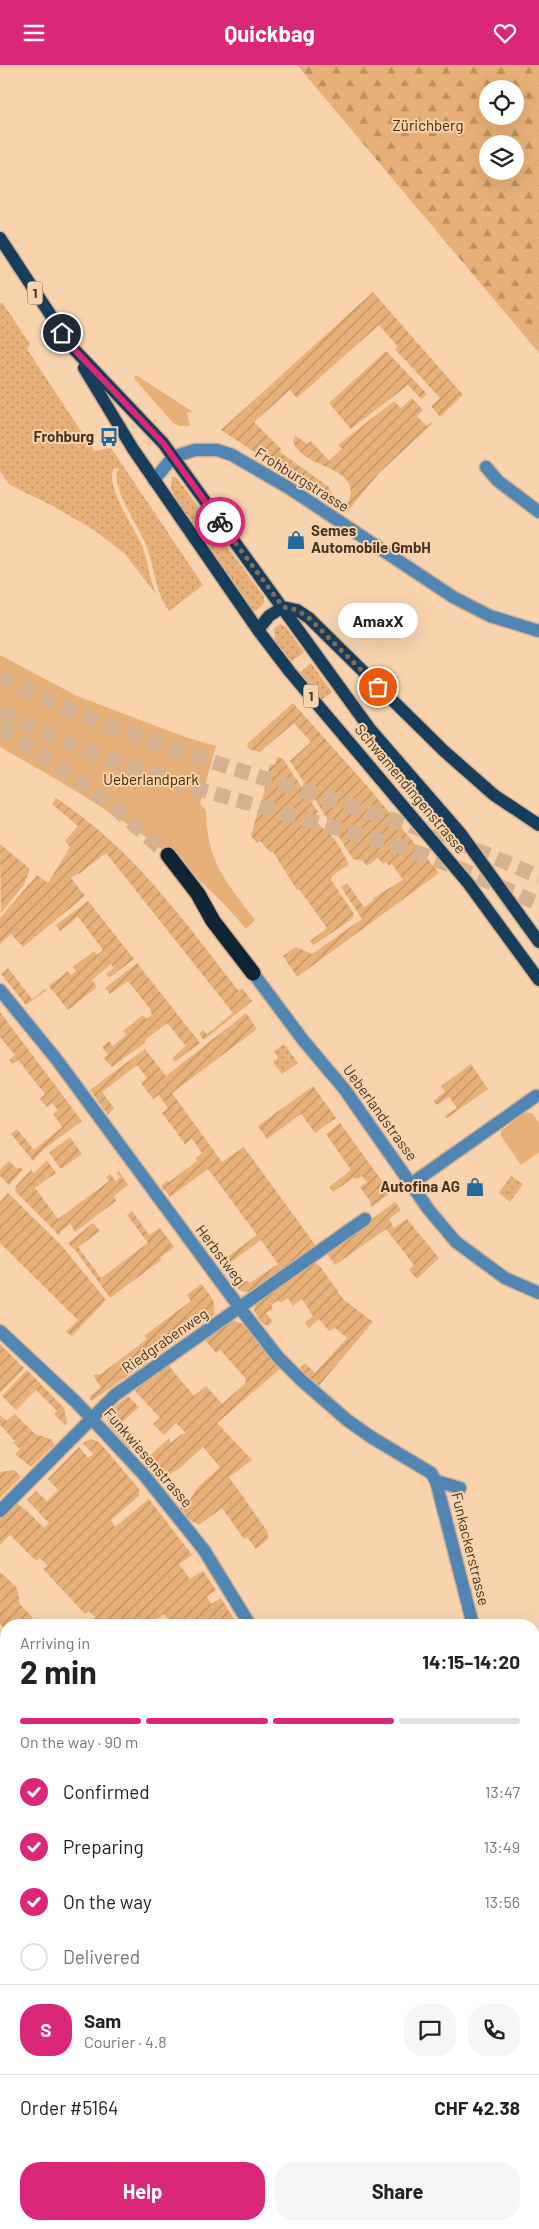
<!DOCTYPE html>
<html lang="en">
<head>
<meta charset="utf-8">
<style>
	:root { --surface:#fff; --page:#f6f6f6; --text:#222; --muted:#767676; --line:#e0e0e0; --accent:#db2777 }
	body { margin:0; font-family:Barlow,sans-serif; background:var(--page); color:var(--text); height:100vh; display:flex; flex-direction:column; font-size:19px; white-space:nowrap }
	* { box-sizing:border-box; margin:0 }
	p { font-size:16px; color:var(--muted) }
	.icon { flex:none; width:28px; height:28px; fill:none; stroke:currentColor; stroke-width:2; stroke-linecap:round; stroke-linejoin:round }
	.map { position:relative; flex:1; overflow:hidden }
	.sheet { position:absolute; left:0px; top:1554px; width:540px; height:611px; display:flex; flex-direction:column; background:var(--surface); border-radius:20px 20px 0 0; box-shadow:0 5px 20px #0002 }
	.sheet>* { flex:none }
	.fabs { position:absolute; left:479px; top:15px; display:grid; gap:10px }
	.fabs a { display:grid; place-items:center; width:45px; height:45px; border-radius:50%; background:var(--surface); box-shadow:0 5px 20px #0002; font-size:25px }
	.pin { position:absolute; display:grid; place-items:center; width:42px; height:42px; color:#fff; margin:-21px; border:2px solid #fff; border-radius:50%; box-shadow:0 1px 5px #0007 }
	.courier { position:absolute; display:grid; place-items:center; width:50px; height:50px; margin:-25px; border:4px solid #db2777; border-radius:50%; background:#fff; color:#222; box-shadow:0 1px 6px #0007 }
	.bubble { position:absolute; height:35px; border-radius:18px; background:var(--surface); box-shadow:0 5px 20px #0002; font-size:16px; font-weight:700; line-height:35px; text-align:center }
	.summary em { font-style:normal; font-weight:700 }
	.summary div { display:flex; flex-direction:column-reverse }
	.summary { display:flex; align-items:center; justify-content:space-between; height:85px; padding:0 20px }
	h1 { font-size:32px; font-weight:700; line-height:38px }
	.bar { display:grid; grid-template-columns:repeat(4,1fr); gap:8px 5px; align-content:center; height:60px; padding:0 20px }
	.bar i { height:6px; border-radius:4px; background:var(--line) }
	.bar .active { background:var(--accent) }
	.bar p { grid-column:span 4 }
	.line { display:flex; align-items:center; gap:12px; padding:0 20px; border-top:1px solid var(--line) }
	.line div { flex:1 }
	.round { display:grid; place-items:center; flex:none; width:52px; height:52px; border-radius:20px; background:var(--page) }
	ol { padding:0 20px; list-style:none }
	li { display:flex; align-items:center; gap:15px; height:55px }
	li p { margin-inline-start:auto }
	li .icon { padding:5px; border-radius:50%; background:var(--accent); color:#fff; stroke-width:4 }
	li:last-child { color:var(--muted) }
	li i { width:28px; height:28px; border:2px solid var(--line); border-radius:50% }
	.cta { display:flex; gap:10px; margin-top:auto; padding:10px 20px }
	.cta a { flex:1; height:58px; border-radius:20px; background:var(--accent); color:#fff; font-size:20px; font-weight:700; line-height:58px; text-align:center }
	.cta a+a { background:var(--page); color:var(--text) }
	header { display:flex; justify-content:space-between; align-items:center; height:65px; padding:0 20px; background:var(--accent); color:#fff; font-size:22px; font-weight:700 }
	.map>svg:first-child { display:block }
	.grass { fill:url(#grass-dots) }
	.forest { fill:url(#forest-firs); fill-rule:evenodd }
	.park { fill:#e7b078 }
	.garden { fill:url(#garden-furrows) }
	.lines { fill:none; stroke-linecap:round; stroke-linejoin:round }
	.highway-tunnel { stroke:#d5b392; stroke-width:15; stroke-dasharray:15 8; stroke-linecap:butt }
	.minor-casing { stroke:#d1b08f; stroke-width:15 }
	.major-casing { stroke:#d1b08f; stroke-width:15 }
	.highway-casing { stroke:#d1b08f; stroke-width:18 }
	.minor { stroke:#5186b4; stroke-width:12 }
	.major { stroke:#173d5b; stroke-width:12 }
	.highway { stroke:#102434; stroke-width:15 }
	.done { stroke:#856c53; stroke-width:5; stroke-dasharray:0 9 }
	.route { stroke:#db2777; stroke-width:6 }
	.labels { text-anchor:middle; stroke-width:4; stroke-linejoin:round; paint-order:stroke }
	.shield { fill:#f8d3ae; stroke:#7c644c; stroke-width:1 }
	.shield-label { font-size:14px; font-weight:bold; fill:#473522 }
	.park-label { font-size:15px; fill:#482902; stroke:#f8d3ae }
	.poi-label { font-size:15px; font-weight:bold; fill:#473522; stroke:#f8d3ae; text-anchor:end }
	.street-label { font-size:15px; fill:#473522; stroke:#f8d3ae }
</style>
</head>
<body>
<header><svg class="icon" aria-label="menu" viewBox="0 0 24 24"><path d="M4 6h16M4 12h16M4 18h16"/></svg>Quickbag<svg class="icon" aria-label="heart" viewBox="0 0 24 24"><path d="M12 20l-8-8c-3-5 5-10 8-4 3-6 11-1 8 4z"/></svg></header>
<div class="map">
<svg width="539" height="2164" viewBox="0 0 539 2164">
	<defs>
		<pattern id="grass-dots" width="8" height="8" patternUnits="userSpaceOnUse" patternTransform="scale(1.25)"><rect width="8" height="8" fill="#e7b078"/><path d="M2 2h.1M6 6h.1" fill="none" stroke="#bd9062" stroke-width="1.8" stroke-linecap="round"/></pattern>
		<pattern id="forest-firs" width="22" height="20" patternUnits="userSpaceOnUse" patternTransform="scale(1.25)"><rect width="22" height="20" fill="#e7b078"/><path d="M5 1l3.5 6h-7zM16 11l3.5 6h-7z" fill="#bd9062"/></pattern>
		<pattern id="garden-furrows" width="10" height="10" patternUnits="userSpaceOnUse" patternTransform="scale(1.25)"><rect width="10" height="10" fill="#e7b078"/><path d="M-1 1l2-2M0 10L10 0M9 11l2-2" fill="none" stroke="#bd9062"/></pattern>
	</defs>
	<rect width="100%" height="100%" fill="#f8d3ae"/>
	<path class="grass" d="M2,237L30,279L27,284L94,386L111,383L203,520L169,546C153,525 155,495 142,471C135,457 109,417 119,404L114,403C104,421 135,463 142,481C148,497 149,513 156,529L125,489L94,465L53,441L10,420L0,406V239Z
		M172,412L177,413L264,532V538L256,546H252L175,433L171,423Z
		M280,559L285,561L304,587L290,598L275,576L274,563Z
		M311,598L332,627L322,635L299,608Z
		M284,979L298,998L282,1009L273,997L278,993L274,986Z
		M511,1111L523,1119L510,1137L499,1128Z"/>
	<path class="forest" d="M297,0H539V288ZM488,24H515V51H488ZM488,79H515V106H488Z"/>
	<path class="park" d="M136,310L193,347L187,348L190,361H180L173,358L134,313Z
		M0,590L77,631L188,673L216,681L200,739L206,745C207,798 225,815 255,855L246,864C183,786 86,731 0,682Z
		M525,1047L532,1048L539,1058V1087L521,1100L501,1071V1066Z"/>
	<path class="garden" d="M373,227L463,330L440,352L431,341L440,333L395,284L398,282L379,260L297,333L290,325L254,357L281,384L280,387L329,422L332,429L329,436L221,365Z
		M386,286L427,329L421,334L408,320L351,364L329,338Z
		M412,333L423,345L417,351L427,361L431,357L432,359L379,408L347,447L344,445C372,400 305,407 293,377L295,370L307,379L311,376L329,396L342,384L338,380L394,336L401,343Z
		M293,638L368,722L439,808L297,912L283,891L296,882L312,889L362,854L341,822L347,818L364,842L374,835L373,833L403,815L392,799L389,801L386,797L383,799L378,793L367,801L363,796L353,794L290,696L311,677L294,658L260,687L249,684L247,679Z
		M277,692L283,694L318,747L313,754L325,765H327L338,779L349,799L332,811L331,815L354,849L352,854L314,880L310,876L327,863L299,824L297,825L273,787L271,788L260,776L257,778L251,771L258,745H260L270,699L275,700Z
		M56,733C134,785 181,852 238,925L243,924L252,936L204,975L199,969L203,965L207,969L233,948L106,788L79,809L78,808L71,813L85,831L23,882L11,869L0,879V853L37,810L48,818L70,782L65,776L78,761L52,739Z
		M0,779L30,804L23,821L1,848Z
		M88,836L134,894L109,913L106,909L114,903L111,899L92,915L97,922L68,945L49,921L68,906L71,910L76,906L73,902L94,886L97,890L103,885L78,852L60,866L56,860Z
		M137,898L200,978L175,997L172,993L186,981L167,958L145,975L146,977L112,1002L104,993L108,989L102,982L109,976L113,981L126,970L123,966L143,950L146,954L152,950L150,944L128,916L110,929L105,923Z
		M8,903L32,934L45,924L47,925L26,940L1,909Z
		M0,947L82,1056L44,1084L33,1096L11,1069L17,1064L34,1085L62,1062L53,1049L58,1045L52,1038L47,1042L40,1034L45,1029L18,995L12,999L9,995L15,990L0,972Z
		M246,948L257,964L172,1028L222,1097L244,1082L316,1181L255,1225C244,1230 237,1225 231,1216L240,1209L245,1216H248L250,1218L278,1199L261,1175L231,1197L234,1201L224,1207L218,1199L257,1170L208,1104L170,1132L161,1121L167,1116L169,1117L197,1096L196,1093L202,1088L192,1074L185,1079L162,1048L168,1043L159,1030L153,1034L141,1018L147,1013L137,1000L102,1027L114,1043L108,1050L90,1025L145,984L166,1011Z
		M471,999L488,1024L447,1053L445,1051L457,1043L449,1032L437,1040L433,1036L445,1027L441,1021Z
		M313,1021L336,1053L315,1068L301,1049L267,1074L258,1061Z
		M340,1058L391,1128L371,1142L370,1136L360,1122L367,1117L362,1111L357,1114L353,1113L333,1127L329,1122L351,1105L326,1069Z
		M70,1072L82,1089L61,1104L49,1088Z
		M47,1095L56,1108L35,1123L58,1154L109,1116L106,1112L110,1109L116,1116L120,1112L117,1108L119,1106L128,1120L114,1131L116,1136L75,1167L70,1159L60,1167V1171L15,1126L16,1121L31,1105L34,1108Z
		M9,1096L17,1104L20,1102L23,1105L9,1120L0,1111V1105Z
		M8,1128L62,1181L106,1235L72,1271L66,1267L78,1255L0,1178V1137Z
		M395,1137L401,1145L389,1154L394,1163L407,1154L439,1193L417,1214L409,1205L414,1200L386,1164L335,1200L326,1187Z
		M132,1146L149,1170L160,1163L174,1182L160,1193L161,1195L110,1233L76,1186L68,1178L93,1158L100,1166L78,1182L101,1213L148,1178L127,1150Z
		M314,1197L320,1201L343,1234L373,1257L317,1323L298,1304L305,1298L315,1308L347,1273L335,1263L329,1266L319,1254L309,1263L305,1258L313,1251L302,1234L293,1241L288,1233L281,1238L278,1235L271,1240L273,1244L266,1248L273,1257L268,1261L262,1258L254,1246L256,1237Z
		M201,1219C209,1229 218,1237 213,1250L93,1335H90L91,1330L101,1323L93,1310L101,1309L147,1274L144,1271L191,1236L187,1230Z
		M231,1256H235L243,1259L280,1304L217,1358L252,1395L229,1412L267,1466L268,1474L256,1484L247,1472L244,1474L222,1443L199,1460L190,1455L180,1443L187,1439L197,1423L220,1402L203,1382L180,1403L164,1413L159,1407L154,1411L146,1402V1394L169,1373L171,1378L180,1370L186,1368L176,1358L164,1370L153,1359L160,1353L135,1326L168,1300L194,1331L206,1321L222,1339L245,1319L246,1314L220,1285L216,1288L204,1274Z
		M0,1279L24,1303L0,1328Z
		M27,1305L64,1343L67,1357L65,1360L54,1349L57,1346L36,1325L16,1345L2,1331Z
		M128,1331L139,1342L118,1361L128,1371L131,1369L138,1376L130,1384L108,1359C106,1345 119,1339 128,1331Z
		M15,1349L35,1369L51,1374L54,1380L31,1402L15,1389L20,1384L13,1378L15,1376L0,1360V1350L7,1356Z
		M91,1374L99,1377L139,1424V1431L111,1455L115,1462L149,1434L192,1490L179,1499L190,1514L203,1506L216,1525L207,1531L211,1539L221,1533L235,1556L234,1560H172L164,1549L148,1560H87L95,1552L89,1546L85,1549L43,1504L48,1501L40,1493L36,1496L10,1470L0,1480V1454L16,1438L26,1445L44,1463L49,1458L27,1435L36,1426L47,1436L58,1425L48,1414L79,1382L88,1393L93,1389L83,1378Z
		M14,1405L21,1412L0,1433V1407Z
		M0,1507L17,1523L20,1539L33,1553L27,1560H6V1565L0,1559Z
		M0,1603L6,1610V1652L0,1647Z
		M0,1701L6,1708V1755L0,1761Z
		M6,1845V1900L0,1893V1851Z
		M0,1997L4,2001L2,2006L6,2008V2088L4,2086L0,2091V2066L4,2062L0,2057Z"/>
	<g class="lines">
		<path class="highway-tunnel" d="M0,612C172,700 364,731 539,812
			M0,648L99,691L198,724L400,781L463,805L539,839
			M0,663L36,686L112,740L168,790"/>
		<g class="minor-casing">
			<path id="minor" d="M486,402L498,416L539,447
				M154,415L173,392L195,385H217L232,390L289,423L453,532L490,551L539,566
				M253,908L303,975L345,1025L429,1145L456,1177L505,1213L539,1228
				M0,925L57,995L240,1243L278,1292L300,1314L347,1355L371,1372L431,1408L436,1416L473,1560
				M411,1119L536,1031
				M0,1266L77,1338L144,1410L204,1485L250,1560
				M436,1416L460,1423
				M0,1446L115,1330L365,1154
				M534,1687L539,1684
				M0,1770L6,1764
				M0,1800L6,1807
				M0,1905L6,1911
				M534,2106L539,2104
				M257,2159L262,2164
				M393,2164L406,2159"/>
		</g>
		<g class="major-casing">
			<path id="major" d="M0,173L71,281L163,378L370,664L461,769L539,877
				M84,303L133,384L258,565L290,607L468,818L539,915
				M283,542L297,545L309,553L444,686L494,730L539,760
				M258,565L269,551L283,542"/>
		</g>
		<g class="highway-casing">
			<path id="highway" d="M168,790L198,829L213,856L253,908"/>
		</g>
		<use href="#minor" class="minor"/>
		<use href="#major" class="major"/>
		<use href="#highway" class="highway"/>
	</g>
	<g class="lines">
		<path class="done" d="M220,457L283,542L297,545L309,553L378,622"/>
		<path class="route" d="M62,268L71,281L163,378L220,457"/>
	</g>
	<defs>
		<g id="bus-bare" transform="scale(1.5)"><path d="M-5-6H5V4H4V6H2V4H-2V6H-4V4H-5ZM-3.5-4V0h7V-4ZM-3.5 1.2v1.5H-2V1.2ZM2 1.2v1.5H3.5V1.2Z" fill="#24699e" stroke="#f8d3ae" stroke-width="2.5" paint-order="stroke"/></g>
		<g id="shop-bare" transform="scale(1.5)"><path d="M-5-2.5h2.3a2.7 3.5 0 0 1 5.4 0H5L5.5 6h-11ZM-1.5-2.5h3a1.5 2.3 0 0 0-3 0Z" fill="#24699e" stroke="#f8d3ae" stroke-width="2.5" paint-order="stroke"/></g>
	</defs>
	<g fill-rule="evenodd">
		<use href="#bus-bare" x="109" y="372"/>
		<use href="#shop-bare" x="296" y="475"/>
		<use href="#shop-bare" x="475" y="1122"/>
	</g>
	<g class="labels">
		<g class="shield">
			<rect x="27.5" y="216.5" width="15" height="23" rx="4"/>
			<rect x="303.5" y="619.5" width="15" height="23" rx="4"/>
		</g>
		<g class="shield-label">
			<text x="35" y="233">1</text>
			<text x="311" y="636">1</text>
		</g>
		<g class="park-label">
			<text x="428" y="66">Zürichberg</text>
			<text x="151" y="720">Ueberlandpark</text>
		</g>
		<g class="poi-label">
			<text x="94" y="377">Frohburg</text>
			<text x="311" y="471" text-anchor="start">Semes<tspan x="311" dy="17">Automobile GmbH</tspan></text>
			<text x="460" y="1127">Autofina AG</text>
		</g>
		<g class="street-label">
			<text transform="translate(302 415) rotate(32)" y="5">Frohburgstrasse</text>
			<text transform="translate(410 724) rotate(50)" y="5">Schwamendingenstrasse</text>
			<text transform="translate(380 1048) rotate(54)" y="5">Ueberlandstrasse</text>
			<text transform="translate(220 1190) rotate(53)" y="5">Herbstweg</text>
			<text transform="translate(165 1276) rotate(-35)" y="5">Riedgrabenweg</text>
			<text transform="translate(148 1393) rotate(49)" y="5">Funkwiesenstrasse</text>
			<text transform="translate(470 1484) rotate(76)" y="5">Funkackerstrasse</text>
		</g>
	</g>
</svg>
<div class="fabs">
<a><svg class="icon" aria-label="locate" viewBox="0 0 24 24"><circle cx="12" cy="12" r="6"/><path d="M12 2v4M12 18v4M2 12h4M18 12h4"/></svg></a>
<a><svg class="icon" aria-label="layers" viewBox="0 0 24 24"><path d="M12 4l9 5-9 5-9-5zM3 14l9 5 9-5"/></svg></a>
</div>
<div class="pin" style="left:378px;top:622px;background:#ea580c"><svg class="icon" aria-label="bag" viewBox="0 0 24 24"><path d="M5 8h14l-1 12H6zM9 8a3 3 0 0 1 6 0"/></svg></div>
<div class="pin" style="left:62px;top:268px;background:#1f2937"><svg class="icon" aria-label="home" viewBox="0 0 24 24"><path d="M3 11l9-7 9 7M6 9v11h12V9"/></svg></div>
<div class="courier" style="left:220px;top:457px"><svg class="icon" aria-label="bike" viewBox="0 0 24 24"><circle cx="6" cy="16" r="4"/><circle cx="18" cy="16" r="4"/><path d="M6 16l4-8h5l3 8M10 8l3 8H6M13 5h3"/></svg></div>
<div class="bubble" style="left:338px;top:538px;width:80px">AmaxX</div>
<section class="sheet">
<div class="summary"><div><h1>2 min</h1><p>Arriving in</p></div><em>14:15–14:20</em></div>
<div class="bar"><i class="active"></i><i class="active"></i><i class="active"></i><i></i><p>On the way · 90 m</p></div>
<ol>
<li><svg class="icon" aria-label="check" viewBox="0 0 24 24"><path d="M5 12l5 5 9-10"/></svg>Confirmed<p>13:47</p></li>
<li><svg class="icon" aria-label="check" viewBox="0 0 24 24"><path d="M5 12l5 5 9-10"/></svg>Preparing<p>13:49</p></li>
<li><svg class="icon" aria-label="check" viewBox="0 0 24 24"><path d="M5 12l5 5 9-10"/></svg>On the way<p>13:56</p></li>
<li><i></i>Delivered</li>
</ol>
<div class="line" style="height:90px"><b class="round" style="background:var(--accent);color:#fff">S</b><div><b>Sam</b><p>Courier · 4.8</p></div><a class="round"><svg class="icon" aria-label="chat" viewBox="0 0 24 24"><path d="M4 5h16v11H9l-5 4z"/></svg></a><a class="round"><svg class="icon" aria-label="phone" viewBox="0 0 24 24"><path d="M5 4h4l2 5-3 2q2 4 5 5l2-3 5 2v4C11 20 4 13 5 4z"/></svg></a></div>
<div class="line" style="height:65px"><div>Order #5164</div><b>CHF 42.38</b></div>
<div class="cta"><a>Help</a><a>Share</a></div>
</section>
</div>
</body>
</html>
